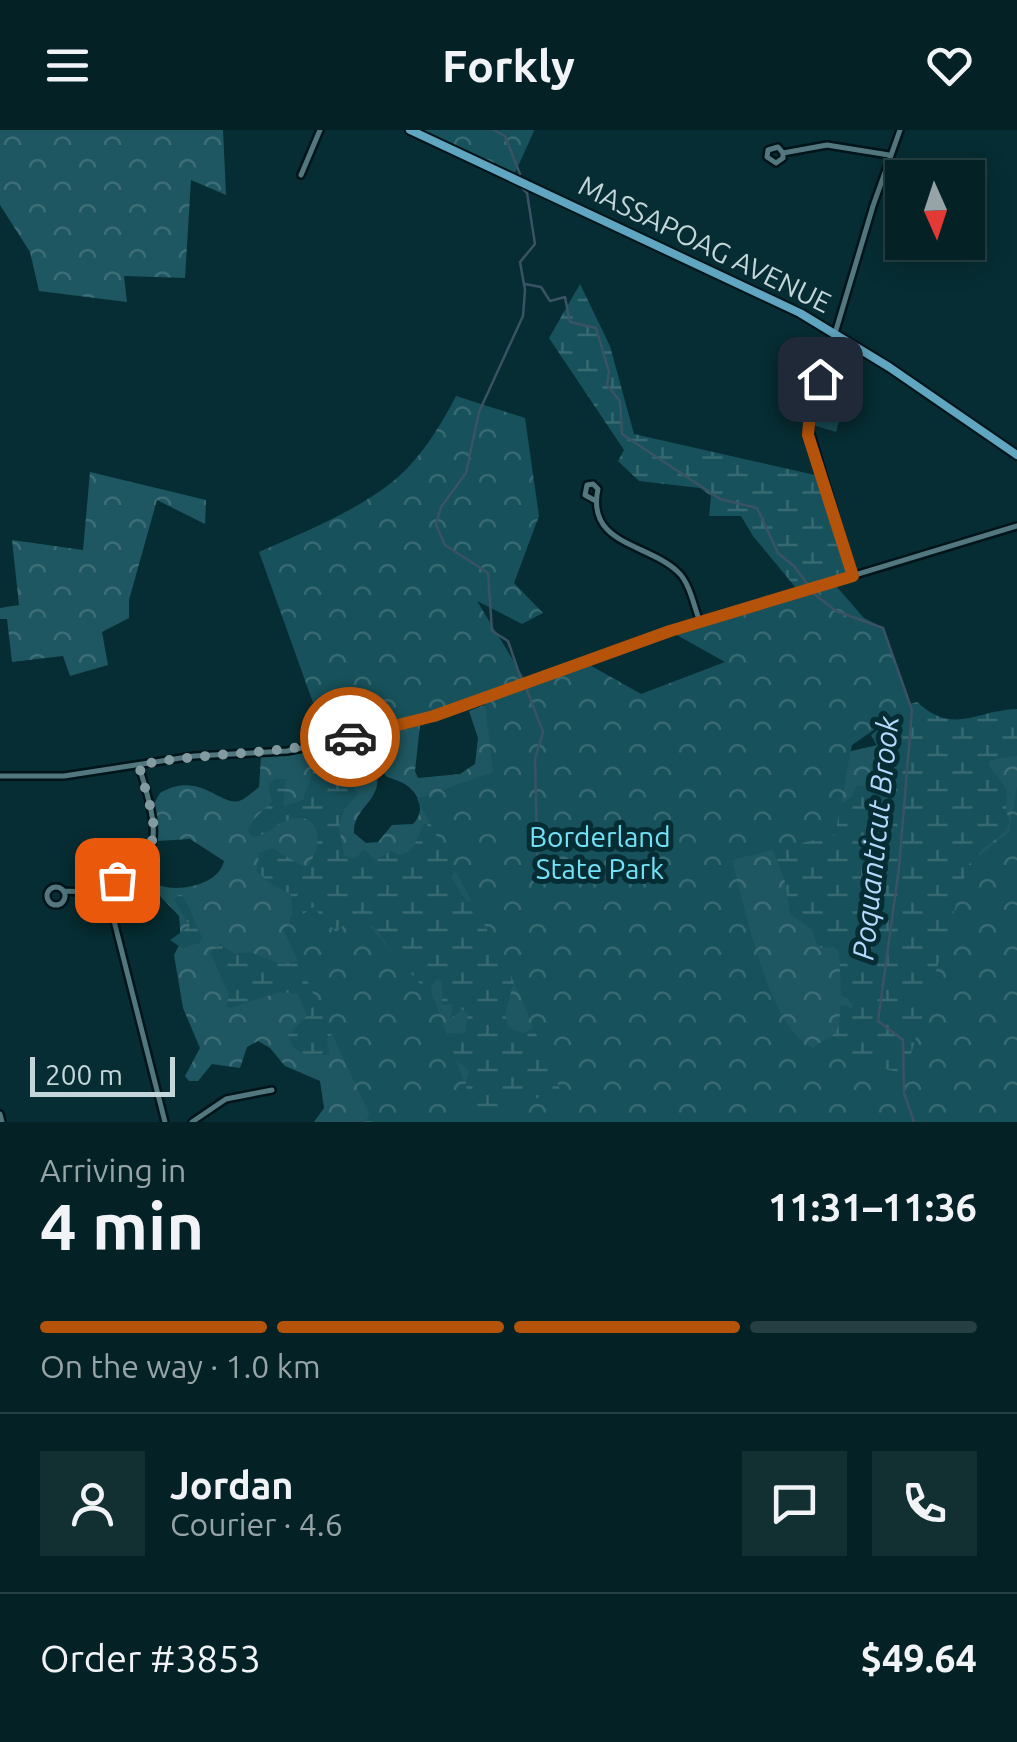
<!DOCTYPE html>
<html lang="en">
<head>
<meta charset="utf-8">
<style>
	:root { --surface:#042226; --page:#122f32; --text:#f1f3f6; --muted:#97a4a7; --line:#253f43; --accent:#b45309 }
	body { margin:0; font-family:Ubuntu,sans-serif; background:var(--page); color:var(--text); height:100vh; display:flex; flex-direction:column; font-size:38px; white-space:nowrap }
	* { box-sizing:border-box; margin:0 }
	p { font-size:32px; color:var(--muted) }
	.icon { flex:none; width:55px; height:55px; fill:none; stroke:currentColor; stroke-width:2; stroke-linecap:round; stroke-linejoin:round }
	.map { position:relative; height:992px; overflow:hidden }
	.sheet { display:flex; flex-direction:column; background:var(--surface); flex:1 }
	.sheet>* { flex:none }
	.needle { width:65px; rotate:177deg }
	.controls { position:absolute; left:885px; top:30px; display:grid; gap:20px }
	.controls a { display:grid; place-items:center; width:100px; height:100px; border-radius:0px; background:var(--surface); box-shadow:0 5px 25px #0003,0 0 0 2px var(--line); font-size:50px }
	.scale { position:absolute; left:30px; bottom:25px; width:145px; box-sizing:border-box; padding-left:10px; border:5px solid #c3d6da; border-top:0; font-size:28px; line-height:35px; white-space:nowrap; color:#c3d6da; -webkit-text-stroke:8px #062d33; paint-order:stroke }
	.pin { position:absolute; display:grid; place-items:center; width:85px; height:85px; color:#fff; margin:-42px; border-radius:20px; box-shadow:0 5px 15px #0006 }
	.courier { position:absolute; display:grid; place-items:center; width:100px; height:100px; margin:-50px; border:8px solid #b45309; border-radius:50%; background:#fff; color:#222; box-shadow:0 2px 12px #0007 }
	.head em { font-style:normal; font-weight:700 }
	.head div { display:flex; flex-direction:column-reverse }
	.head { display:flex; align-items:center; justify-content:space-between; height:170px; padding:0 40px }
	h1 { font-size:65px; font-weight:700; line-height:75px }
	.bar { display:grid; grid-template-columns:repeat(4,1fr); gap:15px 10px; align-content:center; height:120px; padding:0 40px }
	.bar i { height:12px; border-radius:8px; background:var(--line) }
	.bar .on { background:var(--accent) }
	.bar p { grid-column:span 4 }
	.line { display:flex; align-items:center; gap:25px; padding:0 40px; border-top:2px solid var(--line) }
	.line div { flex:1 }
	.round { display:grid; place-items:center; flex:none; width:105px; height:105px; border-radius:0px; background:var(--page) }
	header { display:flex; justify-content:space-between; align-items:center; height:130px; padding:0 40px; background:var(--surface); font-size:45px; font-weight:700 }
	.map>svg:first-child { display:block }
	.forest { fill:url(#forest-crowns) }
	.wetland { fill:url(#wetland-marsh) }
	.cemetery { fill:url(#cemetery-stones) }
	.park { fill:url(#park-crowns) }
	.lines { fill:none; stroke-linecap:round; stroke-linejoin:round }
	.stream { stroke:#3a5264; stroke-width:2.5 }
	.minor-casing { stroke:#001419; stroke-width:10 }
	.major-casing { stroke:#001419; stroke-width:12 }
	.minor { stroke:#52777e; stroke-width:5 }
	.major { stroke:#61a6c1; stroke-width:8 }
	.done { stroke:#819ba0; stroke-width:10; stroke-dasharray:0 18 }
	.route { stroke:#b45309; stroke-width:12 }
	.labels { text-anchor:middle; stroke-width:10; stroke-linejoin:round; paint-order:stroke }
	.street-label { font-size:28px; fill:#c3d6da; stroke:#062d33 }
	.park-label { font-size:28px; fill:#73e2f7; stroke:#062d33 }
	.water-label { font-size:30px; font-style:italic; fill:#b4d9fc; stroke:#062d33 }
</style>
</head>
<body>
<header><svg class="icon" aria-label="menu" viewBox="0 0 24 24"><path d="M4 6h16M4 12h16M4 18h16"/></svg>Forkly<svg class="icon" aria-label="heart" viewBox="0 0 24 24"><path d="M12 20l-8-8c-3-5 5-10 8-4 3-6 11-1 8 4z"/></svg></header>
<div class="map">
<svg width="1017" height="992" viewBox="0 0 1017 992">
	<defs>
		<pattern id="forest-crowns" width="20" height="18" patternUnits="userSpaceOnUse" patternTransform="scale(2.5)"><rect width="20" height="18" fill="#1e5761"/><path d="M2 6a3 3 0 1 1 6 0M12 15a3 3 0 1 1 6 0" fill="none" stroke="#3d6e77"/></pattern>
		<pattern id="wetland-marsh" width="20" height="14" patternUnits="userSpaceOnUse" patternTransform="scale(2.5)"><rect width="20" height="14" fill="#17515b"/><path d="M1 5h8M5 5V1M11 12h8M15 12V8" fill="none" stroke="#376972"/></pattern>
		<pattern id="cemetery-stones" width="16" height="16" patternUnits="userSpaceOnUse" patternTransform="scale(2.5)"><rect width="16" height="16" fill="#17515b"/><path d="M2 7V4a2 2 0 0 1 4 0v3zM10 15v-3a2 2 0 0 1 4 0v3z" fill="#376972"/></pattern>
		<pattern id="park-crowns" width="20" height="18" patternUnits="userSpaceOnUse" patternTransform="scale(2.5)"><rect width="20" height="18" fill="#17515b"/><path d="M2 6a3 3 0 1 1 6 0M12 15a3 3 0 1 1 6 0" fill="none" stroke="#376972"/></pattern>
	</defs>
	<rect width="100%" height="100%" fill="#062d33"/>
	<path class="forest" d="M0,0H223L226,65L191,50L185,148L124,146L127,172L39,161L30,122L0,75Z
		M90,342L206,370L205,394L157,370L129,470V488L102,502L108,535L70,546L63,526L12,532L7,489H0V478L19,475L12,410L83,420Z
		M581,538L754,619L815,629L1017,584V992H314L324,978L320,951L285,936L270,918L258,911L247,917L240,938L212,934L198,951H189L185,946L200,918L183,878L174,825L181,811L179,786L159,765L118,769C118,754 128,748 141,742C147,747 154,754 161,756C182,762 219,754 224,731L190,709L157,711L155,672L160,663C199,640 220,676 239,671C245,669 254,661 259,657L261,626L297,624L369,608C372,622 381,644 376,659C370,676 353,683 354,703L366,713L378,712L392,695L413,694C427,680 418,661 403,653C402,652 388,647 387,647C379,640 378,616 376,606L420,595L415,641L418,648L460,644L475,634L478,608L469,581Z"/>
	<path class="wetland" d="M580,154L610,216L634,304L815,345L847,443L796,458L753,406L741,386H709L711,366L700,358L639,351L618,331L624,320L549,208Z
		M917,572C954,606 976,580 1017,579V626L991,630L988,635L1007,659L1006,681L1010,691C1005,708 988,711 978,724L982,729L1017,992H821L808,921C833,901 840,912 840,876L847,875L851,880L853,875L841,864L839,821L833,817L821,818L816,813L813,800L790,784L785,752L773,720L852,667L857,655L869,658L881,654L879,619L871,605L910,574Z
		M320,621L329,625L337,637L350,642L351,653L358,664L344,680L339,697L344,725L355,729L364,719L375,730L392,721L398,725C416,724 416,708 424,694L441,692L462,739L453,743V750L467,772L485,766L515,848L505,884L508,897L523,903L535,897L690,984L454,992L469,941C457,930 443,923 449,903L465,904L468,883L461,879L453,888L450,887L453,874L442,875V851L437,849L431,857L435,882L373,795L358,802L409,992H365L370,984L346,917L332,904L327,909L329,925C310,925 294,927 288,905L307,886L298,864L280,862L231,878L226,877L229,863C219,849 219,837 210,823L220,814L235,824L250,822L280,834L298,831L286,800L292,784L291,764L273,755L257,742L259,723L272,718L306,738C320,724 325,686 297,688C280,689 269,706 252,707L248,700L254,689L272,672L268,655L275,649H286L283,676L303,670Z
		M177,765H182C193,780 193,793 203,808L200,813L182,818L170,810L190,796L174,770Z"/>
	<path class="cemetery" d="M820,262L845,270L836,302L810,294Z"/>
	<path class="park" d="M423,0H534V1L515,43Z
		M456,266L525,288L539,386L514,453L543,483L522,494L477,471L524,548L427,584L326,609L259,422C302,403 354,382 391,353C419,331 440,297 456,266Z
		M836,456L864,488L882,497L910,575L852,615L835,705L732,730C744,774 768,893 808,915C826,925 883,938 905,944L968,735L1009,702L1017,656V992H373L283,799L313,777L336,802L358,783L435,871L466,957L482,990L560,959L508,839L417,669L493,642L485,573L588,534L641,564L725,532L675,504Z"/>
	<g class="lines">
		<path class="stream" d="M494,0L505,6L520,44
			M520,56L527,63L535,114L520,132L525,160L523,186L479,282L466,343L441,377L436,395L445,415L488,443L492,501L508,511L521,549
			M525,154L541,157L550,171L565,167L570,192L596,198L609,242L607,255L620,271L622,304L720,369L757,378L778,423L794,436L808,455
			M814,464L836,481L883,498L912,580L899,738L878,891L903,910L904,963L914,992
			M527,560L543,602L535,629L538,752"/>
		<g class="minor-casing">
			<path id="minor" d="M783,23L778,17L768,20L767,27L776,33L783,28V23L827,15L889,25
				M301,45L320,0
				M594,370L585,365L587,355L593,354L598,359C586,415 648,413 678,442C690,453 694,477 700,492
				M853,446L808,294L873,76L900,0
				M139,635C145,660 160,695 150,721C140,747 112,740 110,775L165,992
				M0,646H64L194,626L287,621L333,612L425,589L670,501L1017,396
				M47 766a9 9 0 1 1 18 0a9 9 0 1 1-18 0Z
				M64,761L111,763
				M0,984L2,992
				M192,992L226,969L272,960"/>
		</g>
		<g class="major-casing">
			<path id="major" d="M410,0L800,183L889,237L1017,325"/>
		</g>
		<use href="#minor" class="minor"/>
		<use href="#major" class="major"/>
	</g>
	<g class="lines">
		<path class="done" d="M117,750C172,714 152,690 139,635C209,621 281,626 350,607"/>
		<path class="route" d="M350,607L434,586L670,501L853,446L808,305L810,282L820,249"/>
	</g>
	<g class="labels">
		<g class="street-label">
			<text transform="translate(705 114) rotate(26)" y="10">MASSAPOAG AVENUE</text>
		</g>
		<g class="park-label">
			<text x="600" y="717">Borderland<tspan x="600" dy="32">State Park</tspan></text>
		</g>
		<g class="water-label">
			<text transform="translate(876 708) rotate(-84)" y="10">Poquanticut Brook</text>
		</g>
	</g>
</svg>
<div class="controls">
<a><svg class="needle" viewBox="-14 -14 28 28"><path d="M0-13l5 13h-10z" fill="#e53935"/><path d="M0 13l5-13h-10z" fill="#97a4a7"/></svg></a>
</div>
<div class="scale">200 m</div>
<div class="pin" style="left:117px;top:750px;background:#ea580c"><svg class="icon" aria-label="bag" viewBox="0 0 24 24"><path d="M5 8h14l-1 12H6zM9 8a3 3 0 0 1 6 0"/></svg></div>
<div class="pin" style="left:820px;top:249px;background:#1f2937"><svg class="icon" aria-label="home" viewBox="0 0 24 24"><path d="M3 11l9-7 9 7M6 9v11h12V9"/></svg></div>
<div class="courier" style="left:350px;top:607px"><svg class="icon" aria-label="car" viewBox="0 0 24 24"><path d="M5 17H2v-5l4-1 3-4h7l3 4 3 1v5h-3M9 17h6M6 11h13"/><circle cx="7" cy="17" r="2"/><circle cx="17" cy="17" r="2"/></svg></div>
</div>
<section class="sheet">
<div class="head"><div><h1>4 min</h1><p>Arriving in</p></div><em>11:31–11:36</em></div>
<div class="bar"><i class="on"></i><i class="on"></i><i class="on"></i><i></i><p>On the way · 1.0 km</p></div>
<div class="line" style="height:180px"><a class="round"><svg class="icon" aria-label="person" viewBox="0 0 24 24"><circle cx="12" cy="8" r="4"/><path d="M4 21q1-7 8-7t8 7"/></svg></a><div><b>Jordan</b><p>Courier · 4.6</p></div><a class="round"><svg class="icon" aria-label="chat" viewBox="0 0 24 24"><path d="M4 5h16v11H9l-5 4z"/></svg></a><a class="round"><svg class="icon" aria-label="phone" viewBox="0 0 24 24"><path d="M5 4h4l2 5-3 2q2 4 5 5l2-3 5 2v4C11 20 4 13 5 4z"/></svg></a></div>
<div class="line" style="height:130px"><div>Order #3853</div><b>$49.64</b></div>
</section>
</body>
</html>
